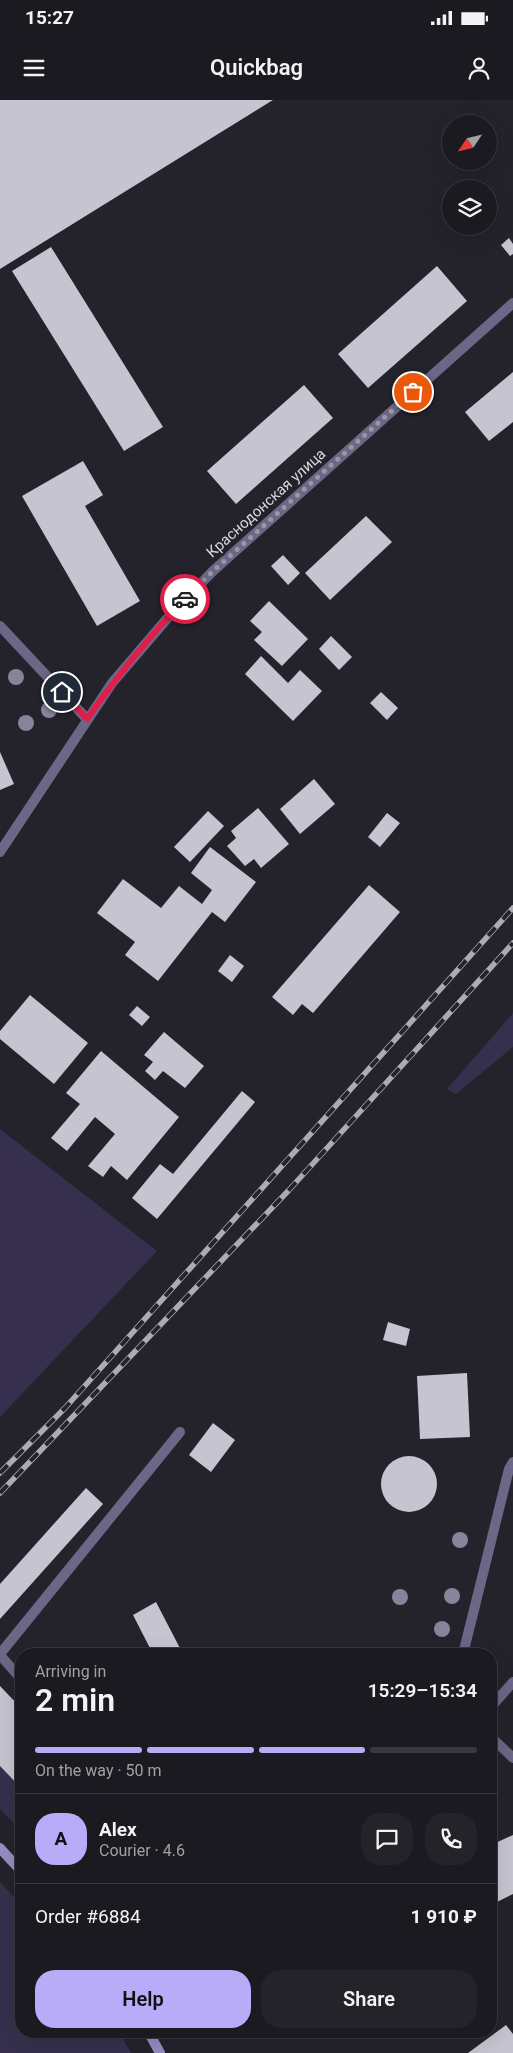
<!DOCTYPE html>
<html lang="en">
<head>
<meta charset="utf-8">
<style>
	:root { --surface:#1b1a20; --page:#242329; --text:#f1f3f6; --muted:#a0a1a5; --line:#39383e; --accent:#b8abf7 }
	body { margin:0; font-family:Roboto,sans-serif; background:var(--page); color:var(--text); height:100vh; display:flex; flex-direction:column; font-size:19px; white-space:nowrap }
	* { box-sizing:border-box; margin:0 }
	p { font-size:16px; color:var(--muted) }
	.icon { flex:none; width:28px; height:28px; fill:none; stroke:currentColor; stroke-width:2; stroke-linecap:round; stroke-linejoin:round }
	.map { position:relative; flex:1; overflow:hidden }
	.details { position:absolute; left:15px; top:1548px; width:482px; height:390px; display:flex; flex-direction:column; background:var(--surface); border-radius:20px; box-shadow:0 5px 20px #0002,0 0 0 1px var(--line) }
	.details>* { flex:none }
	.needle { width:32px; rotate:235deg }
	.buttons { position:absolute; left:442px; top:15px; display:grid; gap:10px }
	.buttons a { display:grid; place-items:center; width:55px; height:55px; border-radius:50%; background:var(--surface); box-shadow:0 5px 20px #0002,0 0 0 1px var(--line); font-size:25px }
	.pin { position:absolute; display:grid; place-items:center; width:42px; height:42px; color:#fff; margin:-21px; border:2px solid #fff; border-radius:50%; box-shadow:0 1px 5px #0007 }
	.courier { position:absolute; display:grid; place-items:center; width:50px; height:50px; margin:-25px; border:4px solid #e11d48; border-radius:50%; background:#fff; color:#222; box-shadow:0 1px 6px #0007 }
	.summary em { font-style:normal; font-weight:600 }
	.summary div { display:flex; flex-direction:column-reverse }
	.summary { display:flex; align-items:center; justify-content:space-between; height:85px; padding:0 20px }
	h1 { font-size:32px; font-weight:600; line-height:38px }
	.bar { display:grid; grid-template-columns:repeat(4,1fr); gap:8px 5px; align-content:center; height:60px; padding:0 20px }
	.bar i { height:6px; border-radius:4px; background:var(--line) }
	.bar .active { background:var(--accent) }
	.bar p { grid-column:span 4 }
	.line { display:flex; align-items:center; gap:12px; padding:0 20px; border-top:1px solid var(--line) }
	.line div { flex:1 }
	.round { display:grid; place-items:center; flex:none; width:52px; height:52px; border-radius:20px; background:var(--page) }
	.action { display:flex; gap:10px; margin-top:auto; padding:10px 20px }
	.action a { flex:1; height:58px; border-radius:20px; background:var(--accent); color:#111; font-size:20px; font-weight:600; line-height:58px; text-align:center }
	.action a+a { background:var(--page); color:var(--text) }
	.status { display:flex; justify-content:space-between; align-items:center; height:35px; padding:0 25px; background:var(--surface); direction:ltr }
	.status svg { height:14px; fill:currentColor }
	header { display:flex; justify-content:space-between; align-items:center; height:65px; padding:0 20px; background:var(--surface); font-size:22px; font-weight:600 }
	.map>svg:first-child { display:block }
	.green { fill:#36304e }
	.building { fill:#c6c4d0 }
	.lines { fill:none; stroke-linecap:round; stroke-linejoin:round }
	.lane { stroke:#6c6687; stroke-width:10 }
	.street { stroke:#6c6687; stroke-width:10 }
	.secondary { stroke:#958cc0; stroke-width:10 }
	.rail-casing { stroke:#ababb1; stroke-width:5.5 }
	.rail { stroke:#24222b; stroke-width:4; stroke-dasharray:11; stroke-linecap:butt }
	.tree { fill:#88839b }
	.done { stroke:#99989f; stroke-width:5; stroke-dasharray:0 9 }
	.route { stroke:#e11d48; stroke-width:6 }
	.labels { text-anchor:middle; stroke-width:5; stroke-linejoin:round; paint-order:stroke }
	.street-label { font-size:15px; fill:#d8d8de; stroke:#24222b }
</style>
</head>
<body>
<div class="status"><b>15:27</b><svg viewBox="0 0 49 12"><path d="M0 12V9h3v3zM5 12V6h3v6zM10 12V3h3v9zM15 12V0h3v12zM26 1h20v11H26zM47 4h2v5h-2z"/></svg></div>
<header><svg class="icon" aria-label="menu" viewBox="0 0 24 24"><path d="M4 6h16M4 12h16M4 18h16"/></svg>Quickbag<svg class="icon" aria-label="person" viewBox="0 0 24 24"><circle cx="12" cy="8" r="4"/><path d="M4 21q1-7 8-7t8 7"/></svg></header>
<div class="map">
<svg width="513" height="1953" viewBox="0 0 513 1953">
	<rect width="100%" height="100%" fill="#24222b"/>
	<path class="green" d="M513,913V947L456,994L447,989Z
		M0,1029L157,1151L0,1317Z
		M0,1666L21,1688V1731L0,1709Z
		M0,1782L21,1805V1931H118L131,1953H0Z"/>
	<path class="building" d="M0,0H273L0,169Z
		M509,138L513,144V154L510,156L501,145Z
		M51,147L163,327L124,351L12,171Z
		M437,166L467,201L368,288L338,254Z
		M513,272V322L489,341L465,312Z
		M304,285L333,318L236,404L207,371Z
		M83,361L103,395L85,406L140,501L97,526L22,396Z
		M366,416L392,442L330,500L305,473Z
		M283,455L300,473L288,485L271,466Z
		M269,501L308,539L282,566L254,540L262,532L250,521Z
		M331,536L352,557L339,570L319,549Z
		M261,556L288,583L300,570L322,591L293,621L245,574Z
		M381,592L398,608L387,620L370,603Z
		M0,652L14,684L0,690Z
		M314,679L335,704L300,734L280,709Z
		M258,708L289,744L261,768L254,759L245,766L227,746L236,738L231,731Z
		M208,711L224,726L190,762L174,747Z
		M387,713L400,723L380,747L368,737Z
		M210,747L256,782L225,822L212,812L158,881L125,855L135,842L97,813L123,779L161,808L179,786L202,804L212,790L191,773Z
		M369,785L400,812L313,913L302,904L293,915L272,897Z
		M230,855L244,866L232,882L218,871Z
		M30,895L88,943L54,984L0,939V931Z
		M137,906L150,917L142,926L129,915Z
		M164,932L204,966L185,988L163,971L155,980L145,971L153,962L144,955Z
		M101,951L179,1017L127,1080L111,1066L103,1077L88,1066L115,1034L95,1017L67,1051L51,1038L80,1004L66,993Z
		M242,991L255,1002L157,1119L132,1098L160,1064L173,1074Z
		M388,1222L410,1229L406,1246L383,1240Z
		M467,1273L470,1337L420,1339L417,1276Z
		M213,1323L235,1340L211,1372L189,1355Z
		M381 1384a28 28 0 1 1 56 0a28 28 0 1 1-56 0Z
		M86,1388L103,1404L0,1519V1484Z
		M156,1502L183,1554H153L133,1515Z
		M0,1586L21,1608V1688L0,1666Z
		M513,1735V1794L491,1805V1745Z
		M506,1925L513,1934V1953H468Z"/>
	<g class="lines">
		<path class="lane" d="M0,526L87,619
			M0,1554L180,1332
			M463,1554L509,1369L513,1362
			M0,1555L21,1579
			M491,1607L513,1582
			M491,1637L513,1658"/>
		<path class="street" d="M0,752L112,583L171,514L213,471L513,203"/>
		<path class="secondary" d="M0,1748L21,1771
			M148,1931L160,1953"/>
		<g class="rail-casing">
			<path id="rail" d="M0,1373L65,1308L513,808
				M0,1393L289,1090L513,843"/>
		</g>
		<use href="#rail" class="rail"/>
	</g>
	<g class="tree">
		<circle cx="16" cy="577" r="8"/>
		<circle cx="49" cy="610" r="8"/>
		<circle cx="26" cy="623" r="8"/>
		<circle cx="460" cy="1440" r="8"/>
		<circle cx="452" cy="1496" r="8"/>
		<circle cx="400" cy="1497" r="8"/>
		<circle cx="442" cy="1529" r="8"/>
	</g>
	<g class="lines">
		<path class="done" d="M185,499L213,471L413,292"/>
		<path class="route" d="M62,592L87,619C117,576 149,537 185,499"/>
	</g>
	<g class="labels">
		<g class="street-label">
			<text transform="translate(266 403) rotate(-42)" y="5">Краснодонская улица</text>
		</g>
	</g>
</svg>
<div class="buttons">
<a><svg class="needle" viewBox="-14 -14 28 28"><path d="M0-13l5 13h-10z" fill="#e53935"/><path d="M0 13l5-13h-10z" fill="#a0a1a5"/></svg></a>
<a><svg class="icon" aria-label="layers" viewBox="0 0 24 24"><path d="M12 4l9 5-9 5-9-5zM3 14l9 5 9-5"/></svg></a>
</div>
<div class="pin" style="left:413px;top:292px;background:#ea580c"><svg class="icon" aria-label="bag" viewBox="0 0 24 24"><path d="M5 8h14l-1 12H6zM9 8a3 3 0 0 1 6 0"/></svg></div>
<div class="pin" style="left:62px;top:592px;background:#1f2937"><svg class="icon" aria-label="home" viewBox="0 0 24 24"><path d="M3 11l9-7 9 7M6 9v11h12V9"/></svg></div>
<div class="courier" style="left:185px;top:499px"><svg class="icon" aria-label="car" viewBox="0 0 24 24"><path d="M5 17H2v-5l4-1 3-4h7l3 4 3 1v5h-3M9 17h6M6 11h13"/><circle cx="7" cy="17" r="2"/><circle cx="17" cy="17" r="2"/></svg></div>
<section class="details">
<div class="summary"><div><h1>2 min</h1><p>Arriving in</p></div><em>15:29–15:34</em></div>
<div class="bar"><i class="active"></i><i class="active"></i><i class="active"></i><i></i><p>On the way · 50 m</p></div>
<div class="line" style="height:90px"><b class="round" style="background:var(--accent);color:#111">A</b><div><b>Alex</b><p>Courier · 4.6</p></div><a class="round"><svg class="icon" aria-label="chat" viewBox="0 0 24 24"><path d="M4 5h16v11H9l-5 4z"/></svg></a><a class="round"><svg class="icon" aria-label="phone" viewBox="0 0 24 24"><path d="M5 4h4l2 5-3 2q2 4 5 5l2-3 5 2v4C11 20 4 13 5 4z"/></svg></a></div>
<div class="line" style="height:65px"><div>Order #6884</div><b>1 910 ₽</b></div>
<div class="action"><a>Help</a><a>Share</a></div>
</section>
</div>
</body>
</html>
